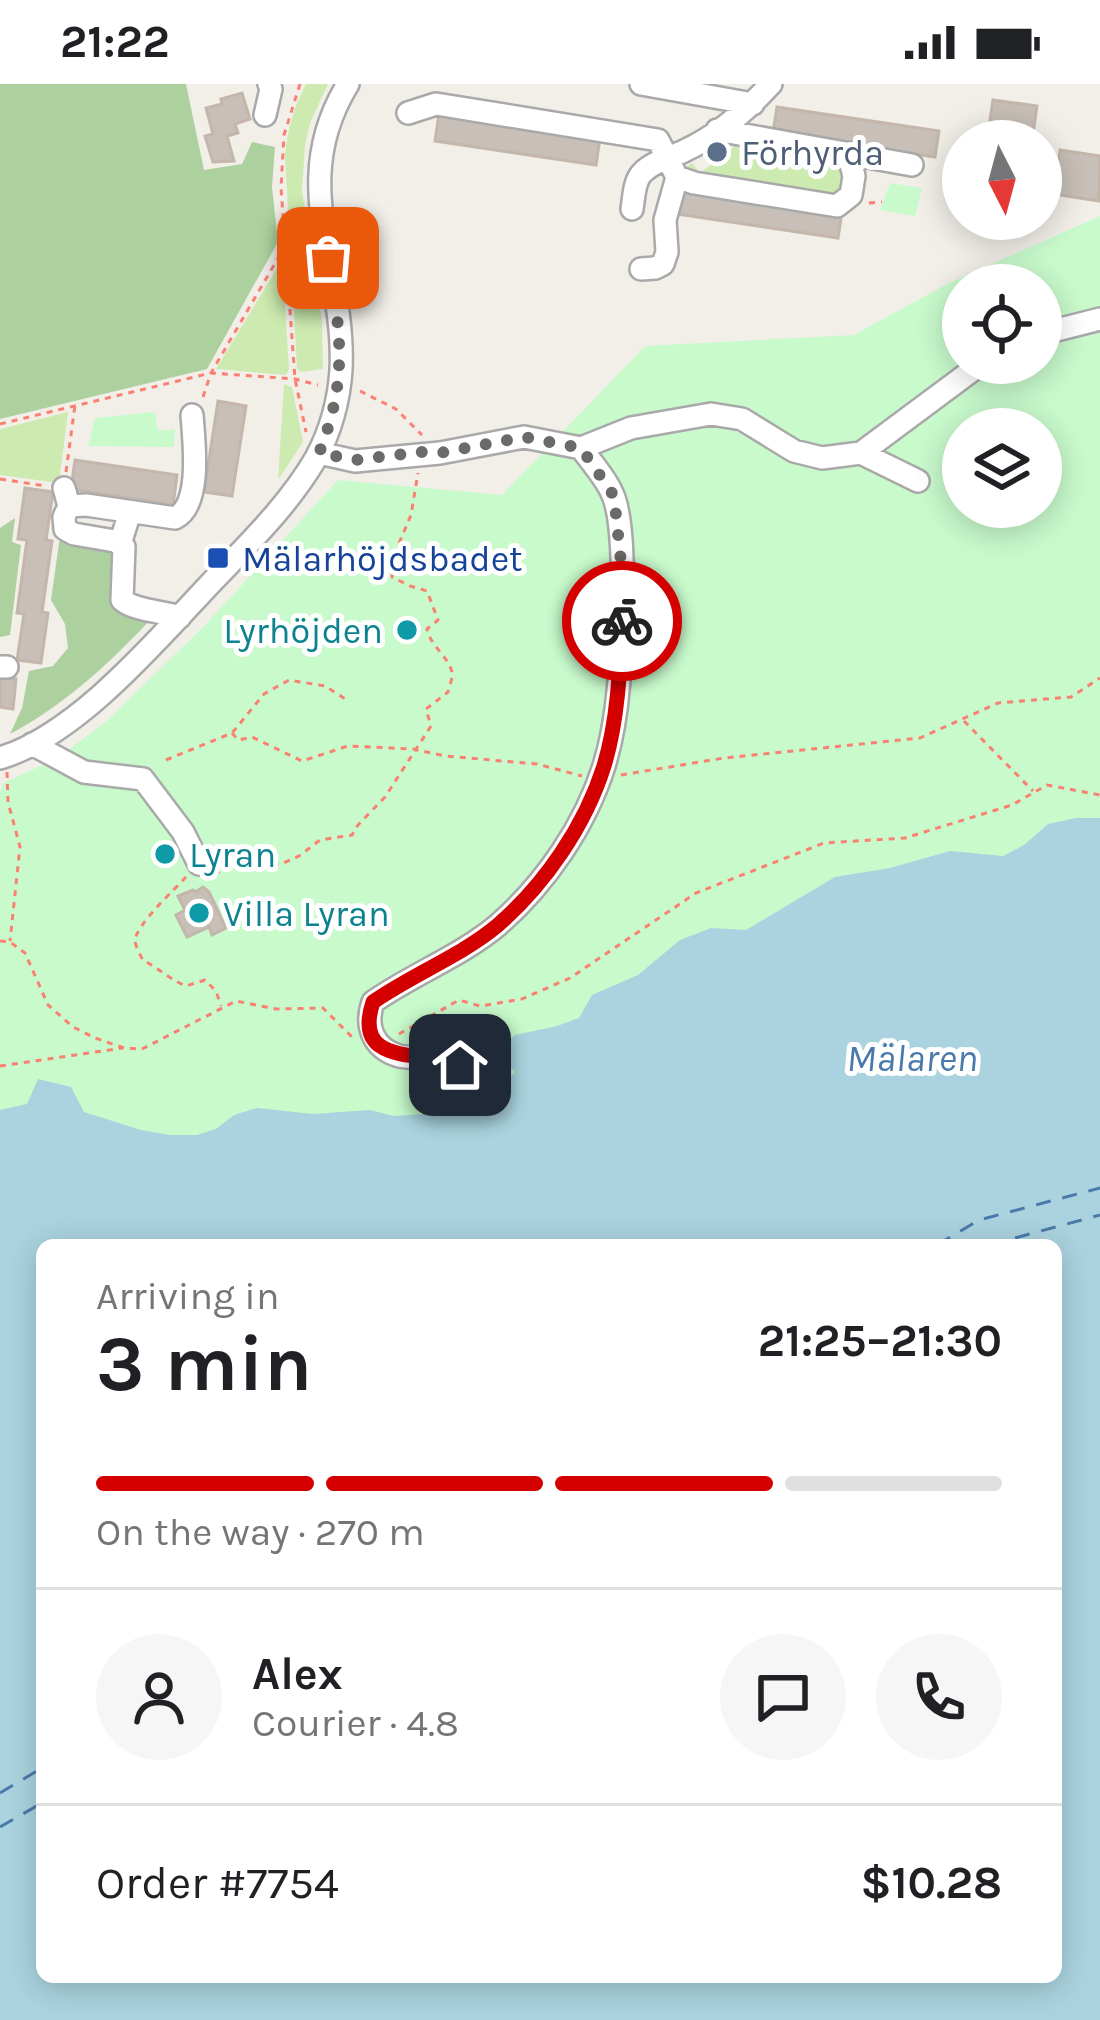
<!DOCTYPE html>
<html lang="en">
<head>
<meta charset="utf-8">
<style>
	:root { --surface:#fff; --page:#f6f6f6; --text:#202124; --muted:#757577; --line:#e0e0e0; --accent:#d40000 }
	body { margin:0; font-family:Karla,sans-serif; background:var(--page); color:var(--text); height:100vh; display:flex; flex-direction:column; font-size:45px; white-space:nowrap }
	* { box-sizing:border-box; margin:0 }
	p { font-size:39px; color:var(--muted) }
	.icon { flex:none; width:66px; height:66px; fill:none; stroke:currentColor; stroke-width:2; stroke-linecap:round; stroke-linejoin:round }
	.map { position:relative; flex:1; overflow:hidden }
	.sheet { position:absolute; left:36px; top:1155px; width:1026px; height:744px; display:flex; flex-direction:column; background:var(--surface); border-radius:18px; box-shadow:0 6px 30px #0003 }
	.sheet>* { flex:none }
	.needle { width:78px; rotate:174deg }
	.controls { position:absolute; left:942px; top:36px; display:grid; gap:24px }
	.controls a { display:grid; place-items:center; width:120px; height:120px; border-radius:50%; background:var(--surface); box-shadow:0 6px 30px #0003; font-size:60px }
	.pin { position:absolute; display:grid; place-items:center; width:102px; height:102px; color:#fff; margin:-51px; border-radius:24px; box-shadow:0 6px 18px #0006 }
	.courier { position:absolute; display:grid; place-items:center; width:120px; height:120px; margin:-60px; border:9px solid #d40000; border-radius:50%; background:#fff; color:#222; box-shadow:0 3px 15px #0007 }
	.summary em { font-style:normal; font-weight:700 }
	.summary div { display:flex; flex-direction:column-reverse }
	.summary { display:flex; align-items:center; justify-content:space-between; height:204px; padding:0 60px }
	h1 { font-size:78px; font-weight:700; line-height:90px }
	.bar { display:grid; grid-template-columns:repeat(4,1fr); gap:18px 12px; align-content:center; height:144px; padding:0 60px }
	.bar i { height:15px; border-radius:9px; background:var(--line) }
	.bar .current { background:var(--accent) }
	.bar p { grid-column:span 4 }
	.line { display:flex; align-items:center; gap:30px; padding:0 60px; border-top:3px solid var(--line) }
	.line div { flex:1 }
	.round { display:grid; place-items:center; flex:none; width:126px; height:126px; border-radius:63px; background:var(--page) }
	.status { display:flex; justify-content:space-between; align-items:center; height:84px; padding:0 60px; background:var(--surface); direction:ltr }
	.status svg { height:33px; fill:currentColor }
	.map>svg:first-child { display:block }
	.grass { fill:#cdebb0 }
	.forest { fill:#add19e }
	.park { fill:#c8facc; fill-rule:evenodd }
	.water { fill:#aad3df; fill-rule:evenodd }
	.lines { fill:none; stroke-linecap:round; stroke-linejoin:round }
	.ferry { stroke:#4a7aab; stroke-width:3; stroke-dasharray:15 12; stroke-linecap:butt }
	.building { fill:#c7bfb8; stroke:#c4b6ab; stroke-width:3 }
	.minor-casing { stroke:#a9a9a9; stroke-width:26 }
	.path { stroke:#fa8072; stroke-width:3; stroke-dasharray:6 6; stroke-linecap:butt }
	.minor { stroke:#fff; stroke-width:21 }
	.done { stroke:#6b6a68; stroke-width:12; stroke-dasharray:0 21.6 }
	.route { stroke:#d40000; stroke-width:15 }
	.service-dot { fill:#5c6f8a; stroke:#fff; stroke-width:4.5 }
	.transit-dot { fill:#1a4fb4; stroke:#fff; stroke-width:4.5 }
	.culture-dot { fill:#0f9aa8; stroke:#fff; stroke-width:4.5 }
	.labels { text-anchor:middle; stroke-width:10; stroke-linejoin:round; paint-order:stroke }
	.service-label { font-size:36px; fill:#4e5e75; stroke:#fff; text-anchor:start }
	.transit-label { font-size:36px; fill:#164399; stroke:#fff; text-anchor:start }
	.culture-label { font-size:36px; fill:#0d838f; stroke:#fff; text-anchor:start }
	.water-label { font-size:39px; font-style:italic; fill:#4a7aab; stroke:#fff }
</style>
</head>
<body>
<div class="status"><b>21:22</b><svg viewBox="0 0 49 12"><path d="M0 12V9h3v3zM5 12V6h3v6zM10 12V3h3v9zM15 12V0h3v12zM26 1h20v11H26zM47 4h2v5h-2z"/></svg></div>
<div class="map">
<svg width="1100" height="1936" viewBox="0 0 1100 1936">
	<rect width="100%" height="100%" fill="#f2efe9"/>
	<path class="grass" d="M306,0H328L310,39L305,62L302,106L322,238L323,285L301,288L297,285L285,72C287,47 294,22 306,0Z
		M741,57L841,75L848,94L839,109L827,113L693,91L687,83L692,79L700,89Z
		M282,176L289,285L286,291L216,285Z
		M284,300L292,303L303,358L278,396Z
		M68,328L59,399L0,391V345Z"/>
	<path class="forest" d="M0,0H186L204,86L242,80L252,58L275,63L272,103L278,158L207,285L0,335Z
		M15,434L12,458L21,461L10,551L0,553V444Z
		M60,452L120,460L112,524L155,531C112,577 65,621 10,650L22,624L29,587L53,582L68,564L65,540L51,516Z"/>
	<path class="park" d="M890,99L922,104L915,132L880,126Z
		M1100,132V977L42,1161L0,1203V709L3,699L58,674L109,635L205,541L338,396L502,411L645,262L854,251L949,199ZM963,201H1041V279H963ZM963,345H1041V423H963Z
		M155,328L158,347L175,345L174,363L88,362L95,334Z"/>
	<path class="water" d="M1076,734H1100V1936H0V1026L27,1020L38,995L71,1003L84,1028L141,1046L170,1051H197L216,1045L234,1031L257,1024L313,1030L370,1026L394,1032L424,1030L463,1002L483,1021L515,988L496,969L515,951L557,942L579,934L592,911L638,891L680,856L711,844L746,846L835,793L890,784L950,767L1003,772L1024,761L1048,740ZM42,1161H1056V1893H42Z"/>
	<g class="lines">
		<path class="ferry" d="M937,1161L979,1136L1100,1104
			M989,1161L1100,1131
			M0,1709L42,1684
			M0,1743L42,1719"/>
	</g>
	<path class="building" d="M242,9L250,35L235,40L238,49L227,52L234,77L213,78L205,52L213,50L206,24L222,20L221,15Z
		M993,16L1037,22L1032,57H987Z
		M777,23L939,47L935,73L773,49Z
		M439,30L600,54L596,81L435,57Z
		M1060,66L1100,72L1099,117L1054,110Z
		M681,103L842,128L838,154L677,130Z
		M218,317L246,322L232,412L204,408Z
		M75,376L177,391L173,421L71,405Z
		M25,404L53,408L46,456L52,457L42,528L48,529L41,579L17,576L24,530L17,529L27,456L18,455Z
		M0,594L16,595L13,625L0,623Z
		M203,803L209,808L226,844L212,851L209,843L187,853L176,831L185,826L178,812L193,806L195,808Z"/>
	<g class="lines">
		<g class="minor-casing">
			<path id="minor" d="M641,0L753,20
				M408,29L436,20L658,56L677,93L665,136L667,168L663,180L655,184L641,185
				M265,31L271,5L269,0
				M717,46L912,81
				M677,93L694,99L837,122L851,111L854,92L848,69
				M632,125C634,113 634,96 643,88C654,77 673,73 686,66C718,51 747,26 771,0
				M1041,250L1100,235
				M319,369L355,377L440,369L524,353L581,364L631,344L711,330L742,335L794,367L822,374L861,369L982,279
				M861,369L918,397
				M64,404L69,422L64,433L65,445L74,450L115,457L120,460L130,428
				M69,422L86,421L175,434C202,421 194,358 192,331
				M120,460L124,463L122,516C135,527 162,527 180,533
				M0,583H7
				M32,660L84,688L143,695L183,748L199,780
				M0,674C77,651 155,558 210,500C248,460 288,422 316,374C330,348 339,316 341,286C346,181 286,101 348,0
				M473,992C462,983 452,976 438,974C425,972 411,975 399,972C372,964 365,941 373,918C413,890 461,872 498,841C545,800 585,742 604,682C620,630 621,573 622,518C623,493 623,431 612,409C605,393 591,378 581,364"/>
		</g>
		<path class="path" d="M300,0L284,51L281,104L295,295L306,348
			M869,119L882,118
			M360,307L396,325L422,351
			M203,313L211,289L284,164
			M0,340L211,289L295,295L318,301
			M66,388L75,321
			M0,395L46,402
			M964,637L1033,707
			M232,649L238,656L252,653L302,677L348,662L413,665L445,672L537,680L582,692
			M166,676L232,649L264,610L289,596L325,602L347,616
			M7,688L8,718L20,763L10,857
			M621,691L724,674L920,654L998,619L1071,613L1100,594
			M214,790L232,783L281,780L299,772L320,756L352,751L358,741L385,713L431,642L426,625L448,608C449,602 453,595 452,588C448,572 431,563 427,545L438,536L427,507L410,502L392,493L397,464L411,431L418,389
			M186,793C175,805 135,842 135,857C135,861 141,873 143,876C158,884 171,896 186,902L205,896L216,907L221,922
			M0,857L10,858L25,869L48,921L73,943L95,954L124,964L142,965L236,917L276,925L323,924L355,956
			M399,950L459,916L480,922L522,915L570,894L696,809L824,759L905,754L1012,721L1047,701L1100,711
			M0,982L123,964"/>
		<use href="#minor" class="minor"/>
	</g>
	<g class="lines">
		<path class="done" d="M328,174C341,248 348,297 319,369L355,376L421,368L440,369L524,353L581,364L614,412L623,497L622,537"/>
		<path class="route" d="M460,981C425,966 351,984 373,918C413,890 461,872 498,841C545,800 585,742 604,682C618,636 620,585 622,537"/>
	</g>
	<circle class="service-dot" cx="717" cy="68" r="12"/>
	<rect class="transit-dot" x="206" y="462" width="24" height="24" rx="6"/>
	<g class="culture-dot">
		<circle cx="407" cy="546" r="12"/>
		<circle cx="165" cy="770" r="12"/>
		<circle cx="199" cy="829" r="12"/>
	</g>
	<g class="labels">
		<g class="service-label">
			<text x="741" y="81">Förhyrda</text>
		</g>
		<g class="transit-label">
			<text x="242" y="487">Mälarhöjdsbadet</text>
		</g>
		<g class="culture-label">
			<text x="383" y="559" text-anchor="end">Lyrhöjden</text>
			<text x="189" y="783">Lyran</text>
			<text x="223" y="842">Villa Lyran</text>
		</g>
		<g class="water-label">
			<text x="912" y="987">Mälaren</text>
		</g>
	</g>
</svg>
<div class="controls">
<a><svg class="needle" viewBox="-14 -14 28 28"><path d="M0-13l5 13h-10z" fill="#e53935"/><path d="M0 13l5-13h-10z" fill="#757577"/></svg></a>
<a><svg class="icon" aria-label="locate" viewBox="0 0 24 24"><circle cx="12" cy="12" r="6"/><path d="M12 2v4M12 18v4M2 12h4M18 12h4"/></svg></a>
<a><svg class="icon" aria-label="layers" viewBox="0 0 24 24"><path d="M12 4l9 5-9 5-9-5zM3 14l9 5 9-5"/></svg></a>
</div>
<div class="pin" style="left:328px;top:174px;background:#ea580c"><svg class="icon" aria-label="bag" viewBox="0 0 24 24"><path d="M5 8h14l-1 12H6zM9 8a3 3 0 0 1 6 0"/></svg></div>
<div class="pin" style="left:460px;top:981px;background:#1f2937"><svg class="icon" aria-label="home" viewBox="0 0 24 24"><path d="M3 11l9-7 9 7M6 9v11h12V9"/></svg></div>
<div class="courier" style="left:622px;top:537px"><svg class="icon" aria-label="bike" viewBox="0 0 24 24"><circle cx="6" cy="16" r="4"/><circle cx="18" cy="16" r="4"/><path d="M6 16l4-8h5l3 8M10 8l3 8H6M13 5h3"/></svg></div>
<section class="sheet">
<div class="summary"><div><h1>3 min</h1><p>Arriving in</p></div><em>21:25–21:30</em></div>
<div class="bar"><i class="current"></i><i class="current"></i><i class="current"></i><i></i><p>On the way · 270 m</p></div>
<div class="line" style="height:216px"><a class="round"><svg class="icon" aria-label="person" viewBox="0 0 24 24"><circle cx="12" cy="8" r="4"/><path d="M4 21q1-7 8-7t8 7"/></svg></a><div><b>Alex</b><p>Courier · 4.8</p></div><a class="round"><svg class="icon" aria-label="chat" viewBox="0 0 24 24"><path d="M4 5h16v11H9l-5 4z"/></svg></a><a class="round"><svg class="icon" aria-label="phone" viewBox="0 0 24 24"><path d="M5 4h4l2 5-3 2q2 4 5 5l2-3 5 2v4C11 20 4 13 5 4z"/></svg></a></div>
<div class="line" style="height:156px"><div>Order #7754</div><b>$10.28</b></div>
</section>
</div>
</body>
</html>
